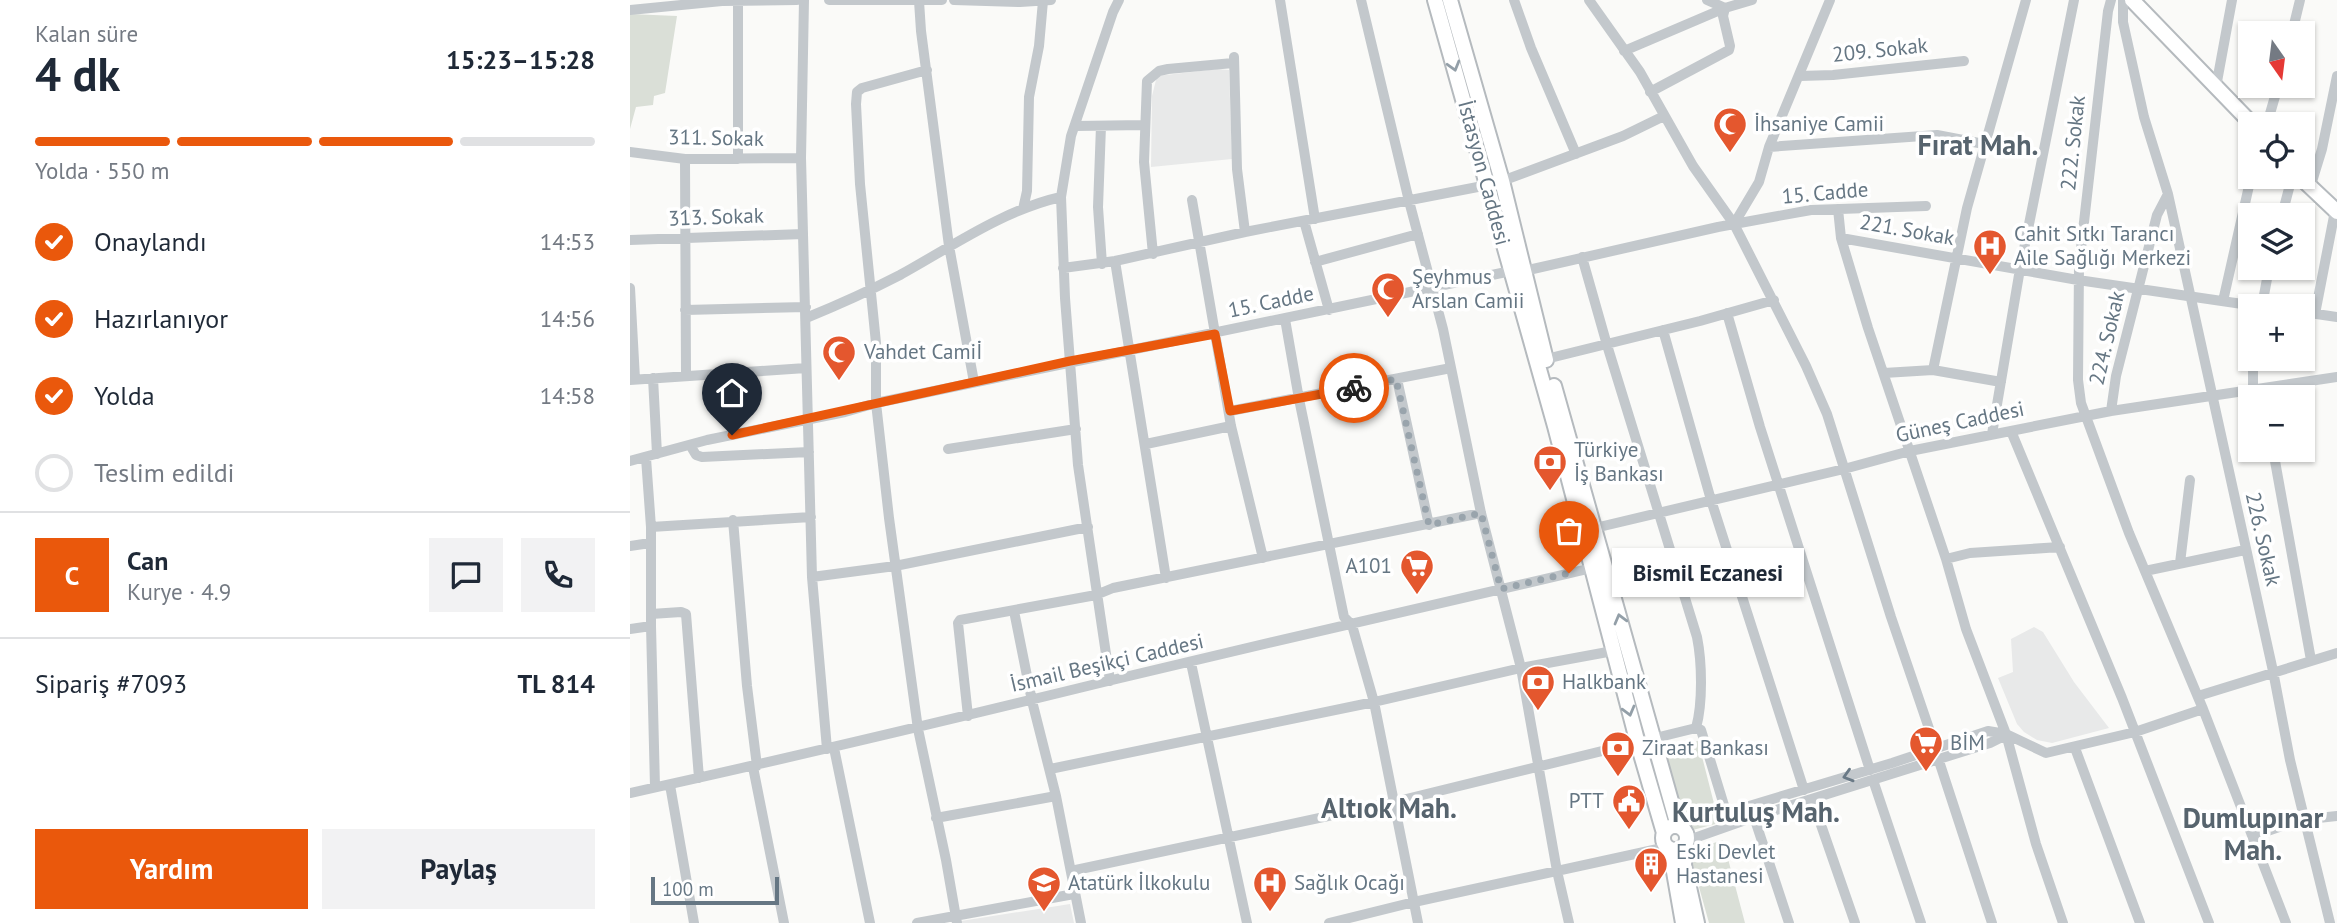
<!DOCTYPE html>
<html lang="tr">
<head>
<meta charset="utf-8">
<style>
	:root { --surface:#fff; --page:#f2f2f3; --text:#1f2937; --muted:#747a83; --line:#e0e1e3; --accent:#ea580c }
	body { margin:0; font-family:"PT Sans",sans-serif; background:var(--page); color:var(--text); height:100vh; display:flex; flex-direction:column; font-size:26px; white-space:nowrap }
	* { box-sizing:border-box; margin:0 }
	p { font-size:23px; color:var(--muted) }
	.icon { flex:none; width:38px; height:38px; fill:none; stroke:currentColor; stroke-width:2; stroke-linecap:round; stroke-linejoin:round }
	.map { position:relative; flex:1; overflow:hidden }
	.drawer { display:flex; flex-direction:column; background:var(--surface); width:630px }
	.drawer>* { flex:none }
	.needle { width:46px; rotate:166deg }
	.tools { position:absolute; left:1608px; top:21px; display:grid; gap:14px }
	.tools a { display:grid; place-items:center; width:77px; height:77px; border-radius:0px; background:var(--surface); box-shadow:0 2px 5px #0004; font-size:35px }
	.scale { position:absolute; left:21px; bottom:18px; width:128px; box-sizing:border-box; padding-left:7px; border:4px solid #657683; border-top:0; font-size:19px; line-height:24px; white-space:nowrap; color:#657683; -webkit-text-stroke:5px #fff; paint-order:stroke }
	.pin { position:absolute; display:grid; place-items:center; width:60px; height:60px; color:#fff; margin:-72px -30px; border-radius:50% 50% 50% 0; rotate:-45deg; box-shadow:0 0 7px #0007 }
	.pin .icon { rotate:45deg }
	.courier { position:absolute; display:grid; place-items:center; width:70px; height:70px; margin:-35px; border:5px solid #ea580c; border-radius:50%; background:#fff; color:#222; box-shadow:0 2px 9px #0007 }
	.bubble { position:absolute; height:49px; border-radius:0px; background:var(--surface); box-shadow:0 2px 5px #0004; font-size:23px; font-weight:600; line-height:49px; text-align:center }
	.summary em { font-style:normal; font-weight:600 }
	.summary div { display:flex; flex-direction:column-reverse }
	.summary { display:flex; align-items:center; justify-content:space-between; height:119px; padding:0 35px }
	h1 { font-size:46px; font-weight:600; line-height:52px }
	.bar { display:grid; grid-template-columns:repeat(4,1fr); gap:10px 7px; align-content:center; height:84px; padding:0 35px }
	.bar i { height:9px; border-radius:5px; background:var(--line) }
	.bar .on { background:var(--accent) }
	.bar p { grid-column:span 4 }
	.line { display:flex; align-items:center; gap:18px; padding:0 35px; border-top:2px solid var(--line) }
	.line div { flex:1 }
	.round { display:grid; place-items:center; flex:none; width:74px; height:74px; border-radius:0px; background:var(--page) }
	ol { padding:0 35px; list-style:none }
	li { display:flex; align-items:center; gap:21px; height:77px }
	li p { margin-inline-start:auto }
	li .icon { padding:7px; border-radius:50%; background:var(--accent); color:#fff; stroke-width:4 }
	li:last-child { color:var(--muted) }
	li i { width:38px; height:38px; border:4px solid var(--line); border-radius:50% }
	.button { display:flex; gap:14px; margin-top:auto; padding:14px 35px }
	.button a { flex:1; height:80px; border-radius:0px; background:var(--accent); color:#fff; font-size:28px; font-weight:600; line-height:80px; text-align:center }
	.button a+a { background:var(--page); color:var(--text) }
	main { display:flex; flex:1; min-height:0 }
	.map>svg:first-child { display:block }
	.built { fill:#e8e9e9 }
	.green { fill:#dadfd7 }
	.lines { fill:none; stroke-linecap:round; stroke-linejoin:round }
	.major-casing { stroke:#b5babe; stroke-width:18 }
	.minor { stroke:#c3c8cc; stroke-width:10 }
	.major { stroke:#fff; stroke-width:14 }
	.oneway { stroke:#939fa8 }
	.oneway2 { stroke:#6a7a87 }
	.done { stroke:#99a4ac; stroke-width:7; stroke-dasharray:0 12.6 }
	.route { stroke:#ea580c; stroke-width:9 }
	.labels { text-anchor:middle; stroke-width:7; stroke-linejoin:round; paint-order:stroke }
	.street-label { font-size:21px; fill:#657683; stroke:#fff }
	.poi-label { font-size:21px; fill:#657683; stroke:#fff; text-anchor:start }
	.district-label { font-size:28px; font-weight:bold; fill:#57646e; stroke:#fff }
</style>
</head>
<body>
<main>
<section class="drawer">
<div class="summary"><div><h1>4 dk</h1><p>Kalan süre</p></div><em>15:23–15:28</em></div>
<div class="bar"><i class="on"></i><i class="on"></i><i class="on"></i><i></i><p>Yolda · 550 m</p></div>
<ol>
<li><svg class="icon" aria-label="check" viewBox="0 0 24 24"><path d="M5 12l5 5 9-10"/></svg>Onaylandı<p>14:53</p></li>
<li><svg class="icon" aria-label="check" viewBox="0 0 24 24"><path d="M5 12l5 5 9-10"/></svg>Hazırlanıyor<p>14:56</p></li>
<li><svg class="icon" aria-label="check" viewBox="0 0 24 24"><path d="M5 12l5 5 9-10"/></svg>Yolda<p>14:58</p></li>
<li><i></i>Teslim edildi</li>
</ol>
<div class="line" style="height:126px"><b class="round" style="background:var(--accent);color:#fff">C</b><div><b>Can</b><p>Kurye · 4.9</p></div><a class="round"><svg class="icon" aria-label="chat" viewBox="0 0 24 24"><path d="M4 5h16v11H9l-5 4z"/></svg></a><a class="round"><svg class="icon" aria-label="phone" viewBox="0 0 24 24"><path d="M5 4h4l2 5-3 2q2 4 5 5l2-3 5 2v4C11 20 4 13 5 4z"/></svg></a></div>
<div class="line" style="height:91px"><div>Sipariş #7093</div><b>TL 814</b></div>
<div class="button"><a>Yardım</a><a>Paylaş</a></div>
</section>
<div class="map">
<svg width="1707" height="923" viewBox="0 0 1707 923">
	<rect width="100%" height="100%" fill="#fafaf8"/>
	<path class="built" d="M587,69L599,70L602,159L521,167L522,96L527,76Z
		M1404,627L1413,632L1444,682L1479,728L1422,743L1407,740L1394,732L1387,724L1368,678L1383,672L1381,639Z
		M440,904L444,923H332L331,921Z"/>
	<path class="green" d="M0,14L47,16L35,93L24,96L23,105L6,107L0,129Z
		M1068,741L1089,823L1059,831L1051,820L1030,750Z
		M1093,840L1115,923H1079L1059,851Z"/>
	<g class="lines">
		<g class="major-casing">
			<path id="major" d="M805,0L925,426L1008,744L1034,833
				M820,0L872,181L916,360
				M1502,0L1622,124
				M1670,177L1707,212
				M924,386L1048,826
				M1033 838a12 12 0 1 1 24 0a12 12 0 1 1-24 0Z
				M1055,845L1054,865L1067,923
				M1040,849L1053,923"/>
		</g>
		<path class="minor" d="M174,0L171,158L182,577L197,749
			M199,0H312
			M324,0L390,2L421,0
			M650,0L685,219
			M731,0L779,201L813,329L851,513L891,668L927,871L939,923
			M884,0L901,48L946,154
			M959,0L1010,72L1063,166L1104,224L1176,366L1197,414L1261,617L1306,749
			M1481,0L1478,11L1449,266L1448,380L1451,403L1499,533L1573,709L1656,923
			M1493,0V22L1514,117L1538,194L1643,671L1660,760L1700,923
			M289,1L291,31L319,246L344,382
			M108,2V159
			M0,10L92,1L167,0
			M1662,33L1670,0
			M994,51L1095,8L1122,0
			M604,57L607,169L615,232
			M297,70L232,88L227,92L226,104L230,184L246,343V403L259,518L288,729L316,860L327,923
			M1170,76L1203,75L1334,61
			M1586,87L1602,0
			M1020,92L1099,50L1100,46L1093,16L1095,8L1077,0
			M1637,124L1648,86
			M446,126L514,125
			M471,126L468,207L472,264
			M1139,147L1307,135L1354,144
			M0,152L55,159L171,158
			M55,159L56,375
			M872,181L993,136L1034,116
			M1680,188L1692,149L1707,76
			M562,200L601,426L633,558
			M393,209L397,191L399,97L409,46L413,1
			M1208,209L1211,238L1238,328L1316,559L1336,629L1376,734L1406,844L1433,923
			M1652,215L1662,177
			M674,221L699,310
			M1104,224L1129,182L1139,147L1200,0
			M1211,238L1448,280L1626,306
			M0,240L173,234
			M523,254L514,162L517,81L529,71L538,69L603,63
			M952,257L977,345L1067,637C1072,662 1073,703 1066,728
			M485,261L536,578
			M685,262L788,234
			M433,268L485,261L615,232L858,185
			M894,271L1088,227L1181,210L1296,206
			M0,288L5,379
			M1593,301L1621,177
			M1632,306L1639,268
			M55,310L176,307
			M1673,312L1707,317
			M1097,313L1130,427L1240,770
			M1685,314L1705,211
			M176,318C208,305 239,291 270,275C321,247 373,210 431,197
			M655,319L669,399L714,617L722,625L744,702L788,923
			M1033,330L1081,500L1174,790
			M916,359L1070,321L1144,300
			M1623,359V388
			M1303,370L1337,208L1396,0
			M1254,373L1303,370L1371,382
			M23,378L27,454
			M767,379L799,525
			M0,380L176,368
			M600,411L821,368
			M1481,411L1486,376L1527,215L1538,194
			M1381,431L1492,698L1579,923
			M1362,434L1390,269L1444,0
			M516,444L601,426
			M60,445L66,455L72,457L179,452
			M318,449L446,429
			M1643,450L1681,660
			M16,458L21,527V626L25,787
			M0,461L77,440L215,412L246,403L881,271
			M103,520L117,686L127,766
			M21,527L181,517
			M965,528L1214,469L1280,451L1481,411L1707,377
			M0,546L20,543
			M1316,559L1340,553L1430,547
			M1550,563L1560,480
			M1515,571L1615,550
			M182,577L265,566L458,527
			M384,611L402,701L426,796L451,923
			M21,614L51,612L56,614L69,778
			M0,629L21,626
			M561,663L617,923
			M480,681L448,465L435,298L431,197L441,136L483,12L489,0
			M1568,696L1707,653
			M338,716L328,623L330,620L466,595L483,588L851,513
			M204,748L240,923
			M1445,748L1510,923
			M1308,758L1362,923
			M123,767L154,923
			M420,769L744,702L891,668L983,651
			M1243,780L1291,923
			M40,785L64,923
			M0,793C160,758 319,720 478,681C639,642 801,606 962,568
			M1182,799L1225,923
			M1096,813L1262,763L1358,731L1376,734L1416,753L1505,732L1573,709
			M1124,817L1159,923
			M306,818L426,796
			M1623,836L1670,820L1707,816
			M1056,841L1124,817L1360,743L1376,735
			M441,871L764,802L1066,728L1071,730L1100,825
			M287,923L444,894
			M699,923L784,902L1037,847"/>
		<use href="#major" class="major"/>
	</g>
	<defs><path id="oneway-chevron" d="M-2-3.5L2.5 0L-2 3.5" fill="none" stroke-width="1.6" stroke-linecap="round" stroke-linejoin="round" transform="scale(1.75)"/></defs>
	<g class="oneway">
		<use href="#oneway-chevron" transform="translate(824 66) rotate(74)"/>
		<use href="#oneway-chevron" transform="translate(990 619) rotate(-105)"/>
		<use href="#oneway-chevron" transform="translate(999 711) rotate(75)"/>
	</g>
	<use class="oneway2" href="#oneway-chevron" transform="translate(1218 776) rotate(163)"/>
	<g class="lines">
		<path class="done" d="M724,388L766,379L799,525L851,513L871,589L939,573"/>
		<path class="route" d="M102,435L440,361L585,334L600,411L724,388"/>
	</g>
	<defs>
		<g id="mosque-pin" transform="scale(1.75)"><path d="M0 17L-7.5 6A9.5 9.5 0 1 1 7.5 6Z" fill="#e4572e" stroke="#fff"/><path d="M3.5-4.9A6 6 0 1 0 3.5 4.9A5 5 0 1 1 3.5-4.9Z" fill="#fff"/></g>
		<g id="hospital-pin" transform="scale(1.75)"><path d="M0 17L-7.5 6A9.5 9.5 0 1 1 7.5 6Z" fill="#e4572e" stroke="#fff"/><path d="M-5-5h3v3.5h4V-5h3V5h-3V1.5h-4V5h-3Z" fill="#fff"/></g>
		<g id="bank-pin" transform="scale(1.75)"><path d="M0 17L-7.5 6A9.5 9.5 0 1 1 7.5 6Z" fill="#e4572e" stroke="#fff"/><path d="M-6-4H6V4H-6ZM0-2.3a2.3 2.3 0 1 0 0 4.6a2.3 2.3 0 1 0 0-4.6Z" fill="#fff"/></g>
		<g id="supermarket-pin" transform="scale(1.75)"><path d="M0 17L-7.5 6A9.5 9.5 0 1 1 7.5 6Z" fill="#e4572e" stroke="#fff"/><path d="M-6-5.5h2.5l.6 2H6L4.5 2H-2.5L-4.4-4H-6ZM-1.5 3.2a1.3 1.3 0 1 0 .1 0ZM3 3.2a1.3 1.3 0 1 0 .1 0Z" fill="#fff"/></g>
		<g id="civic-pin" transform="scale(1.75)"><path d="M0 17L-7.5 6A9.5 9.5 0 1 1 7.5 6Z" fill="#e4572e" stroke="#fff"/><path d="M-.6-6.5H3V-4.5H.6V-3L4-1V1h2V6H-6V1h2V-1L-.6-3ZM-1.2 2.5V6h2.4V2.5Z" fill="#fff"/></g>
		<g id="building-pin" transform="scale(1.75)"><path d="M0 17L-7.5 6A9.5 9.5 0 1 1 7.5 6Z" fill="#e4572e" stroke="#fff"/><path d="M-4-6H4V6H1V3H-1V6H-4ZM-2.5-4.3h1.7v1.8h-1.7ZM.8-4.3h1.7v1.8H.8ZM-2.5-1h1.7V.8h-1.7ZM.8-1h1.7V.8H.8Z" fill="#fff"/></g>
		<g id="school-pin" transform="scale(1.75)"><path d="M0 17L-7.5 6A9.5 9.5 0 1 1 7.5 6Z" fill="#e4572e" stroke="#fff"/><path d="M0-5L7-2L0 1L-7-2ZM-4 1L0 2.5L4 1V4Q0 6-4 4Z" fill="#fff"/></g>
	</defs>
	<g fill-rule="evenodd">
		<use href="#mosque-pin" x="1100" y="124"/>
		<use href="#hospital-pin" x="1360" y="246"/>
		<use href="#mosque-pin" x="758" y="289"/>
		<use href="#mosque-pin" x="209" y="352"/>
		<use href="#bank-pin" x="920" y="462"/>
		<use href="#supermarket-pin" x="787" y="566"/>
		<use href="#bank-pin" x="908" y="682"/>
		<use href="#supermarket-pin" x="1296" y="743"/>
		<use href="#bank-pin" x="988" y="748"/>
		<use href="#civic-pin" x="999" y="801"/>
		<use href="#building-pin" x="1021" y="864"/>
		<use href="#school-pin" x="414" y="883"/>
		<use href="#hospital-pin" x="640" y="883"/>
	</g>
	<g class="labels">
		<g class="street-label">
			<text transform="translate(1250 50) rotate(-6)" y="7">209. Sokak</text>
			<text transform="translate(86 138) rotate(1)" y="7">311. Sokak</text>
			<text transform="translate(1443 143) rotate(-84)" y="7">222. Sokak</text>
			<text transform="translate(854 173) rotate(75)" y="7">İstasyon Caddesi</text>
			<text transform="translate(1195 193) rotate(-5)" y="7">15. Cadde</text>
			<text transform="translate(86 217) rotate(-2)" y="7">313. Sokak</text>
			<text transform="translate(1277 230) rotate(10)" y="7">221. Sokak</text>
			<text transform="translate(641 302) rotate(-12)" y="7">15. Cadde</text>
			<text transform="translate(1477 338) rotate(-77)" y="7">224. Sokak</text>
			<text transform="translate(1330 422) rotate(-12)" y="7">Güneş Caddesi</text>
			<text transform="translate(1633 539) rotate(77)" y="7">226. Sokak</text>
			<text transform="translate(477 663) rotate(-13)" y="7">İsmail Beşikçi Caddesi</text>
		</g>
		<g class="poi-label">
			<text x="1124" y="131">İhsaniye Camii</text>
			<text x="1384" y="241">Cahit Sıtkı Tarancı<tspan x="1384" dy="24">Aile Sağlığı Merkezi</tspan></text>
			<text x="782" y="284">Şeyhmus<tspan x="782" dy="24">Arslan Camii</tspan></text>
			<text x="234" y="359">Vahdet Camiİ</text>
			<text x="944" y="457">Türkiye<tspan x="944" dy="24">İş Bankası</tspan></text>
			<text x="762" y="573" text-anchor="end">A101</text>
			<text x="932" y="689">Halkbank</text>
			<text x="1320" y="750">BİM</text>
			<text x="1012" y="755">Ziraat Bankası</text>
			<text x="974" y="808" text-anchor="end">PTT</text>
			<text x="1046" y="859">Eski Devlet<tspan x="1046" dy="24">Hastanesi</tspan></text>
			<text x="438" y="890">Atatürk İlkokulu</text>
			<text x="664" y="890">Sağlık Ocağı</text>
		</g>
		<g class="district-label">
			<text x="1348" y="155">Fırat Mah.</text>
			<text x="759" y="818">Altıok Mah.</text>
			<text x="1126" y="822">Kurtuluş Mah.</text>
			<text x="1623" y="828">Dumlupınar<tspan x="1623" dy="32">Mah.</tspan></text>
		</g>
	</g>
</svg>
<div class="tools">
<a><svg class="needle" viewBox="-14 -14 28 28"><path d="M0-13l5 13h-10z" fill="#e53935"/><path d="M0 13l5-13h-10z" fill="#747a83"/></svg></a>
<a><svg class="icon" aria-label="locate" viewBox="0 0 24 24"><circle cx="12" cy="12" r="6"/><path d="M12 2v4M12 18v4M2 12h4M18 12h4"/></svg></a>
<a><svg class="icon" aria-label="layers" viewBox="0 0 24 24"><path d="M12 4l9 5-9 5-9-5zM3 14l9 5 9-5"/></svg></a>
<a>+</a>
<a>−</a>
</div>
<div class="scale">100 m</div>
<div class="pin" style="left:939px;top:573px;background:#ea580c"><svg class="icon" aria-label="bag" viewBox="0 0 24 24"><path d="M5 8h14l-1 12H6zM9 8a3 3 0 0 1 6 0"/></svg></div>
<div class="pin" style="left:102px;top:435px;background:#1f2937"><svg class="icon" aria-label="home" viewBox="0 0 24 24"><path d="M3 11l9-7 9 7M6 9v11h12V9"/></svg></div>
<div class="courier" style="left:724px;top:388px"><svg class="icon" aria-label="bike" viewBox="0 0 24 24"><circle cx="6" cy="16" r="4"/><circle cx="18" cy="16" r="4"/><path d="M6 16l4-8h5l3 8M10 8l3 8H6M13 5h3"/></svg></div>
<div class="bubble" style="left:982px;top:548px;width:192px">Bismil Eczanesi</div>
</div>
</main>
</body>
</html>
